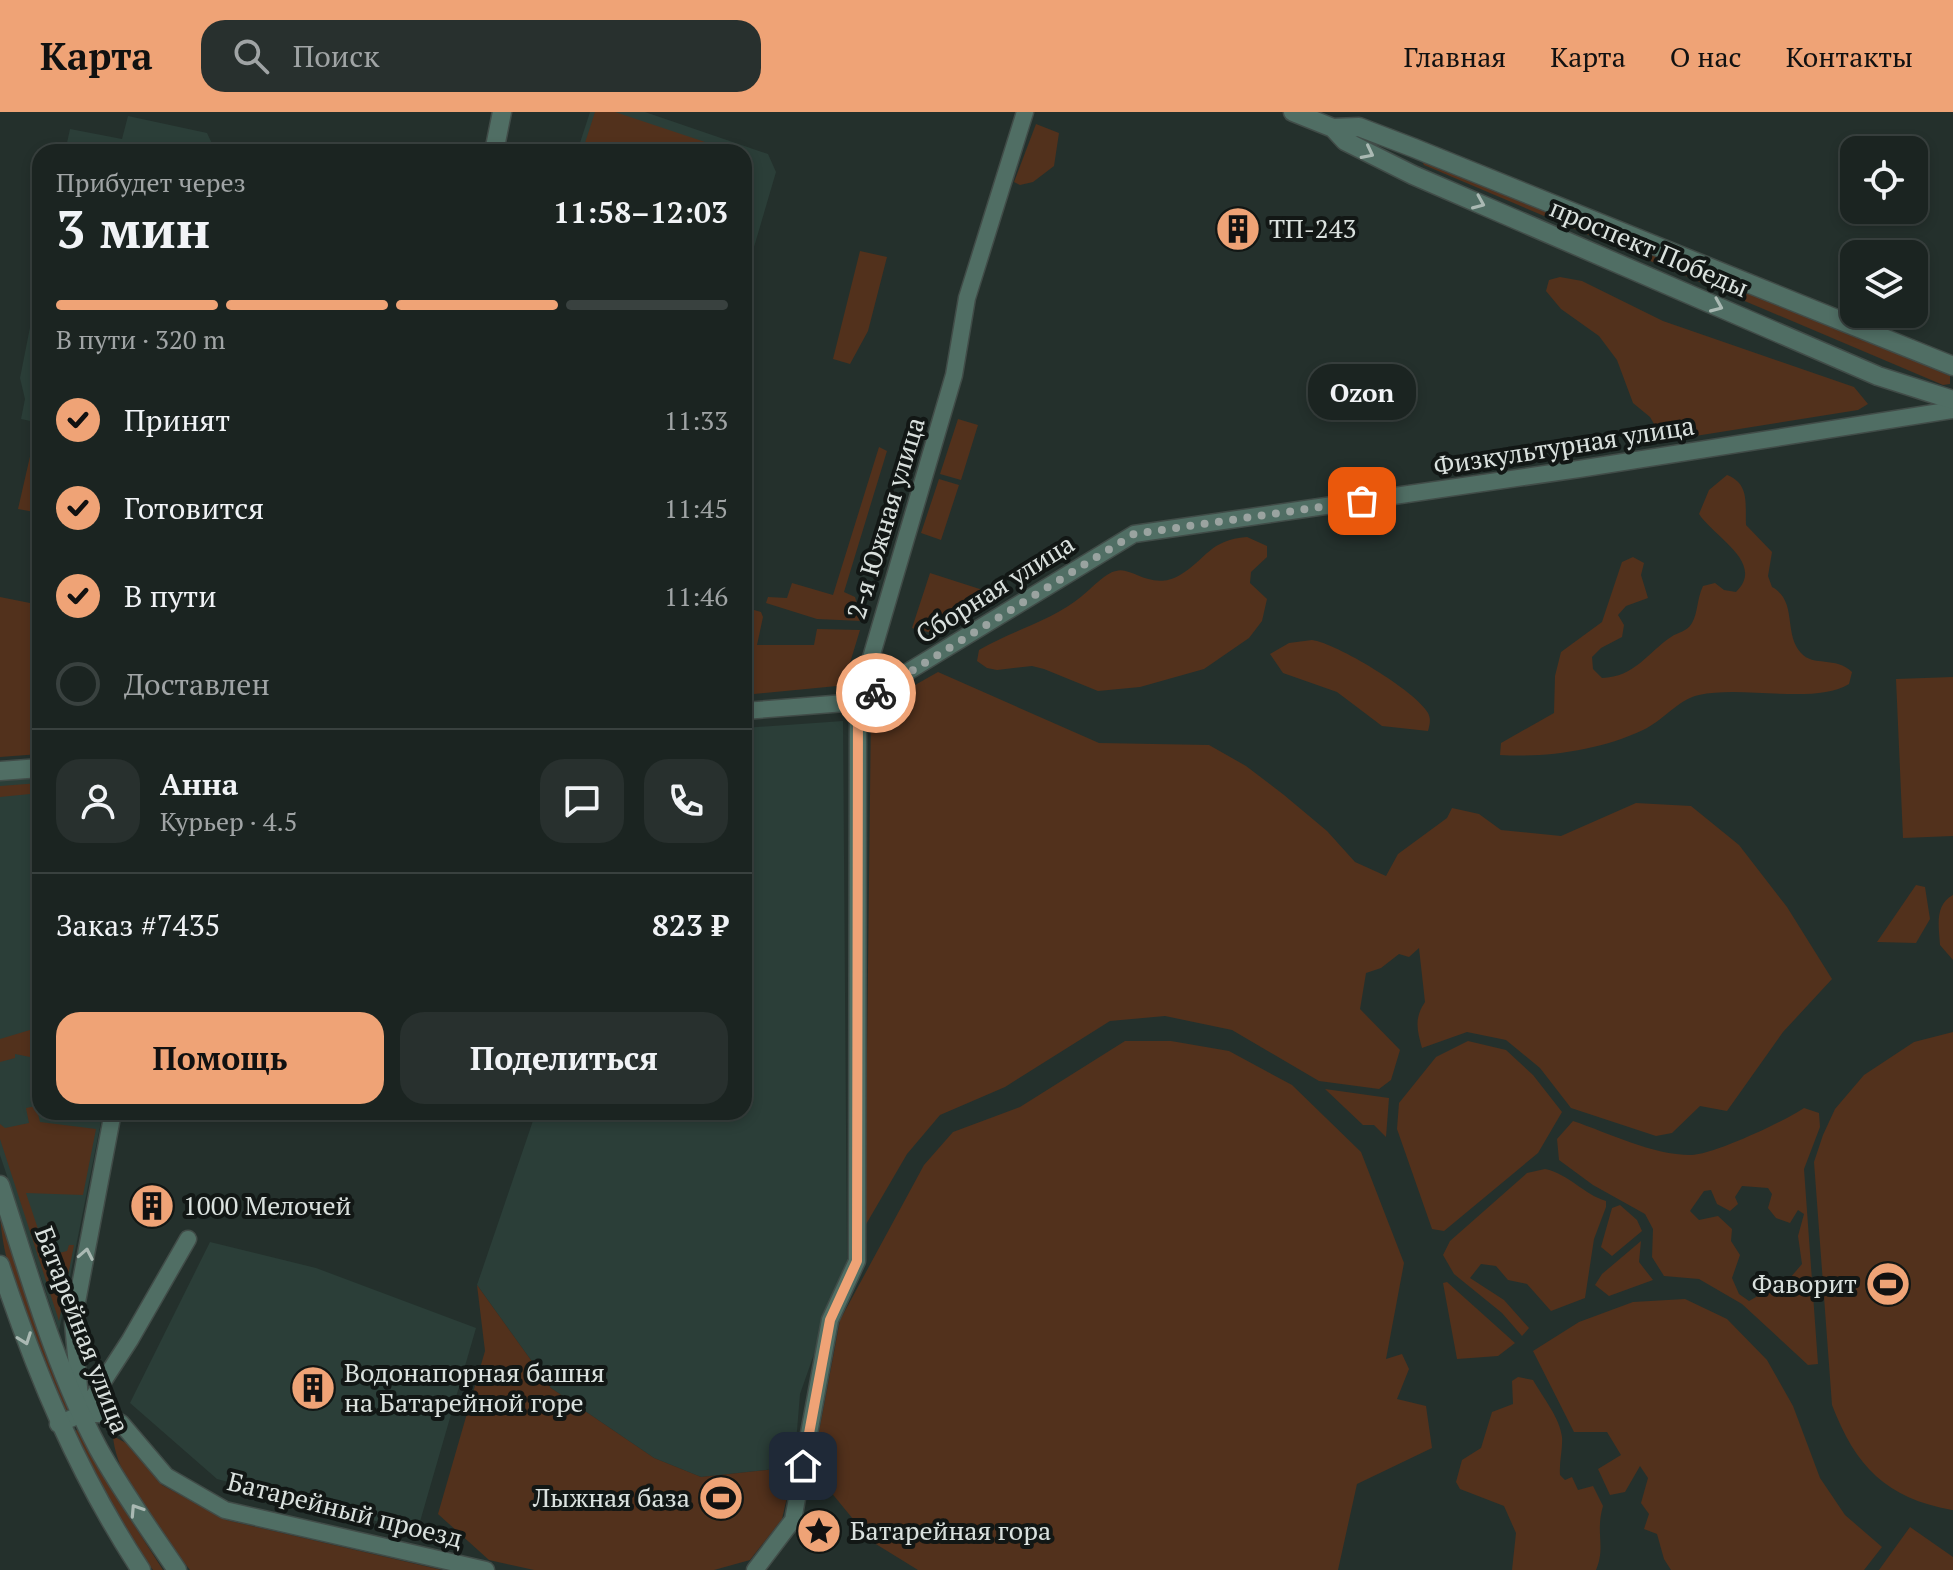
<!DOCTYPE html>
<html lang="ru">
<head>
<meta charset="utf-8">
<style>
	:root { --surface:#1b2421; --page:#28302e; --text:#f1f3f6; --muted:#a0a4a5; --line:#39413f; --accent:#efa376 }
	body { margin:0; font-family:"PT Serif",serif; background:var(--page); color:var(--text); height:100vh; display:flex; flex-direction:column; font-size:30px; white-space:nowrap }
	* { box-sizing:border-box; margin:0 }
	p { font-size:26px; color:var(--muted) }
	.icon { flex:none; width:44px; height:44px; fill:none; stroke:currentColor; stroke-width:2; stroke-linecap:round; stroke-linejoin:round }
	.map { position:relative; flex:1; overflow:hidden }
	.drawer { position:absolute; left:32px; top:32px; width:720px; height:976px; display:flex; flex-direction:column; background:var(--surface); border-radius:24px; box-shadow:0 4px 12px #0003,0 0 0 2px var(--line) }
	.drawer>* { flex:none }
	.buttons { position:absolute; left:1840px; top:24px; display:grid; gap:16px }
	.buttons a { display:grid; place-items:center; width:88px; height:88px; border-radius:16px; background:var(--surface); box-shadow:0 4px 12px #0003,0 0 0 2px var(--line); font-size:40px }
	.pin { position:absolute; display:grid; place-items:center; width:68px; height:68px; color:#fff; margin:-34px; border-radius:16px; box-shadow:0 4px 12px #0006 }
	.courier { position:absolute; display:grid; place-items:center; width:80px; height:80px; margin:-40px; border:6px solid #efa376; border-radius:50%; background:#fff; color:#222; box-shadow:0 2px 10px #0007 }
	.bubble { position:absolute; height:56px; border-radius:24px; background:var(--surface); box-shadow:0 4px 12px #0003,0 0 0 2px var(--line); font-size:26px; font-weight:600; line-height:56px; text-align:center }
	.head em { font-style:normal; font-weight:600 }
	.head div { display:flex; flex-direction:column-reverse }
	.head { display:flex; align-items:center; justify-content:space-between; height:136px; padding:0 24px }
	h1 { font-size:52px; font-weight:600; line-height:60px }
	.bar { display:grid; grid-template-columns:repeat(4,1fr); gap:12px 8px; align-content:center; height:96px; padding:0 24px }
	.bar i { height:10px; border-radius:6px; background:var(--line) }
	.bar .on { background:var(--accent) }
	.bar p { grid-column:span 4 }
	.line { display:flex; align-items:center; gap:20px; padding:0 24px; border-top:2px solid var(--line) }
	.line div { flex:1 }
	.round { display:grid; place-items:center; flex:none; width:84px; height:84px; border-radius:24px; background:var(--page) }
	ol { padding:0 24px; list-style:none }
	li { display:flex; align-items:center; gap:24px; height:88px }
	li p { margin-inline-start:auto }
	li .icon { padding:8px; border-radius:50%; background:var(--accent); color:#111; stroke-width:4 }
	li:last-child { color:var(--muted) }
	li i { width:44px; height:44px; border:4px solid var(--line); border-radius:50% }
	.cta { display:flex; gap:16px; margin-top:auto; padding:16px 24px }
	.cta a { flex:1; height:92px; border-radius:24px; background:var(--accent); color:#111; font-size:32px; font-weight:600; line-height:92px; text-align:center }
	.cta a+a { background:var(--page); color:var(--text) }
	header { display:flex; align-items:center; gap:48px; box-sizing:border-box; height:112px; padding:0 40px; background:var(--accent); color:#111 }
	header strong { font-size:38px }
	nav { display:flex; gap:44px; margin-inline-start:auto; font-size:28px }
	.search { width:560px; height:72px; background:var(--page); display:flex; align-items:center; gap:20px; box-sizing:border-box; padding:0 28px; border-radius:24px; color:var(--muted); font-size:30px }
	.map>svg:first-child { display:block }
	.built { fill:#2b3e38 }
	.green { fill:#52311c; fill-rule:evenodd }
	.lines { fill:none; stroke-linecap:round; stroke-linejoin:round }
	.minor-casing { stroke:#414c48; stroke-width:19 }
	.tertiary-casing { stroke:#414c48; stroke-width:21 }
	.minor { stroke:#506e64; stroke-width:16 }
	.tertiary { stroke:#506e64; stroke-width:18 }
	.oneway { stroke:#aab9b3 }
	.done { stroke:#9aa3a0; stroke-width:8; stroke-dasharray:0 14.4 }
	.route { stroke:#efa376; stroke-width:10 }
	.labels { text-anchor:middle; stroke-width:8; stroke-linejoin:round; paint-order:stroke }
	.poi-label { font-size:26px; fill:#dae1de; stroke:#121715; text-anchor:start }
	.street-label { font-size:26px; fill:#dae1de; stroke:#121715 }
</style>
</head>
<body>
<header>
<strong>Карта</strong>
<div class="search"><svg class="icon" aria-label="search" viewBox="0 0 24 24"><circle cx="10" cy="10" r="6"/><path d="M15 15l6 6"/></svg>Поиск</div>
<nav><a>Главная</a><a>Карта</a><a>О нас</a><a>Контакты</a></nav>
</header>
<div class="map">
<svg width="1953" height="1458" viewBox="0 0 1953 1458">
	<rect width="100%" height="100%" fill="#24302c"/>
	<path class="built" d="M590,0H645L768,42L776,60L744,169V40H577Z
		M128,4L207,21L216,40H65L70,17L122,27Z
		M40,165V311L21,307L25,287L20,266Z
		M843,609L847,1148L800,1282L794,1355L701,1365L654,1346L551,1276L477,1173L536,1000H744V616Z
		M40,666V1000H103L59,1219L0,1043V669Z
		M210,1130L316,1156L476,1216L417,1420L217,1367L130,1291Z"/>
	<path class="green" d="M595,0H615L735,40H582Z
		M1036,12L1059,21L1054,54L1033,70L1020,73L1014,70Z
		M1424,41L1950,264V272L1943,273L1424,53L1419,44Z
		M860,139L887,145L868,219L850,252L833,247Z
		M1560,165L1582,169L1663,209L1854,275L1868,292L1858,298L1664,329L1650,305L1633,291L1617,248L1599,224L1561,197L1546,179L1549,168Z
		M1405,261L1410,281L1387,285L1382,271Z
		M958,307L978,313L961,368L940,362Z
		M34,327L40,329V401L18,397Z
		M879,335L887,339L844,480L855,485L862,509L817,507L766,491L768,485L787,486L792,471L833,483Z
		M1727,363C1750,372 1745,392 1746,413L1772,440L1768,464L1772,475C1798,489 1783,521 1801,541C1813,555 1836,544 1852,560L1849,572C1815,593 1742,573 1699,583C1677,588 1663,609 1643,618C1601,638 1546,646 1500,643L1501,631L1554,601L1555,564L1561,540L1602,510L1622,450L1633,445L1644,451L1641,463L1648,486L1626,494L1618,503L1624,513L1622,525L1601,536L1592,545L1593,557L1602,566C1635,565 1647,541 1671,525C1678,520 1687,520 1692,511C1698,501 1697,486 1703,474L1715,471L1724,478L1736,480C1766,451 1714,425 1699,402L1709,378Z
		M939,367L959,373L941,428L921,421Z
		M1247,425L1267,434V445L1251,460L1250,471L1267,487L1262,509L1249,526L1204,557L1140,575L1098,579L1044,557L1032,554L997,558L987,556L977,549L979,538C1013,518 1052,509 1082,484C1091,477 1105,461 1116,459C1132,454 1151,480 1180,463C1207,447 1209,428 1247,425Z
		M930,461L986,479L980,495L932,521L912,516Z
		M0,485L40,493V642L0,645Z
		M744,495L761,500L763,505L757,533H814L817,517L860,518L846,564L837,574L744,583Z
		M1312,528C1336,531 1416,579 1428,601C1431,607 1430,612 1428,619L1382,614L1337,580L1283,561L1270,542L1289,531Z
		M938,560L1099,631L1209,633L1246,654L1284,683L1327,719L1355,750L1386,764L1398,742L1447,706L1452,696L1479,702L1501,718L1561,724L1636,691L1691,694L1739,733L1787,795L1832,867L1783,920L1727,999L1700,994L1672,1021L1656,1024L1571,996L1540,956L1506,928L1467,920L1422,936C1417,918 1414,906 1425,890L1419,836L1409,845L1399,842L1381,856L1366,861L1360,897L1400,938L1391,968L1379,977L1319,969L1232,918L1165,904L1110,909L1005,975L940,1003L907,1042L865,1114L871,598Z
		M1953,565V724L1903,726L1896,567Z
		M40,671V681L0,685V674Z
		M1916,773L1925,775L1930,807L1916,831L1877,830Z
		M1953,783V848L1940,833C1939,815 1934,793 1953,783Z
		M40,915V947L15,942V946L0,950V927Z
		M1953,920V1398H1952C1886,1386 1856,1355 1832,1293L1814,1050L1823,1023L1835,997L1864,963L1914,930Z
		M1125,929H1171L1229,939L1292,973L1361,1040L1404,1151L1386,1247L1402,1242L1409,1257L1397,1287L1426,1294L1432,1336L1357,1372L1338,1458H918L871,1429L812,1357L840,1208L924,1053L953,1020L1020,995Z
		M1468,929L1506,938L1533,963L1562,1000L1538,1041L1444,1119L1432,1117L1397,1017L1399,991L1436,945Z
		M1325,977L1389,986L1386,1025L1374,1013H1363Z
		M36,994L40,1010L96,1017L83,1083L26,1081L47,1144L67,1139L69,1133H74L59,1209L0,1027V1012L5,1016L29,1011L26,996Z
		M1804,996L1819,1001L1820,1015L1804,1057L1818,1252L1808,1253L1742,1192L1699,1167L1664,1164L1652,1145L1653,1117L1645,1102L1593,1073L1559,1048L1557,1027L1573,1009C1609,1021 1652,1043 1691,1043C1713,1043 1785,1009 1804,996ZM1742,1074L1768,1076L1772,1082L1768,1096L1776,1106L1790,1111L1798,1098L1804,1102L1798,1124L1802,1152L1790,1166L1766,1165L1756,1185L1749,1189L1739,1182L1732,1166L1740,1143L1731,1129L1732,1117L1718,1104L1699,1108L1690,1099L1704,1079L1711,1078L1717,1092L1730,1099L1738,1092L1735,1085Z
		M1545,1057C1569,1062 1583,1082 1606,1089V1095L1594,1127L1585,1186L1551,1199L1527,1172L1508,1168L1496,1154L1481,1152L1470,1166L1504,1188L1529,1216L1522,1224L1502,1201L1454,1162L1443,1143L1450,1129L1527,1061Z
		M1620,1093L1637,1108L1642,1119L1612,1144L1601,1135L1612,1096Z
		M0,1096L69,1297L67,1298H63C40,1238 0,1160 0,1096Z
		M1641,1129L1639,1150L1653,1168L1609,1184L1595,1173L1602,1162Z
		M1447,1170L1515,1231L1498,1244L1457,1247L1443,1171Z
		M477,1173L551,1276L654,1346L701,1365L794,1355L782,1407L750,1448L714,1458H534L489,1448L438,1402L485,1239Z
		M1685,1187L1727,1207L1767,1248L1793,1294L1820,1366L1845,1403L1882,1435L1864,1458H1671L1664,1447L1657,1422L1644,1417L1649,1402L1641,1391L1648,1366L1640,1354L1625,1380L1610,1383L1598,1357L1621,1343L1607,1320H1574L1533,1239L1579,1210L1633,1190Z
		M1518,1265L1533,1268C1542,1284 1560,1306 1562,1325C1563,1336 1559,1350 1560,1363L1565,1368L1572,1365L1578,1378L1593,1374L1603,1394C1595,1421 1606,1435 1596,1458H1512L1516,1421L1504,1394L1460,1377L1456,1370L1462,1348L1481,1336L1492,1300L1513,1292L1512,1269Z
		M76,1318L82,1320L111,1377L163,1458H153C134,1433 75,1344 76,1318Z
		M113,1324L126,1331L162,1373L226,1408L442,1458H190C163,1423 116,1368 113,1324Z
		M1910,1415L1953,1445V1458H1879Z"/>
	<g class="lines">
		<g class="minor-casing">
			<path id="minor" d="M744,599L858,590L1134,422L1579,357L1953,298
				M81,1297L73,1211L113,1000
				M82,1302L130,1228L188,1127
				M58,1312L82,1302H105L121,1311L166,1364L225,1398L486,1458
				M755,1458L793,1408L830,1208L857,1149L858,590L954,263L967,186L1025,0"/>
		</g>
		<g class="tertiary-casing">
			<path id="tertiary" d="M1293,0L1333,16L1359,15L1414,36L1953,254
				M1333,16L1345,29L1413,63L1878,264L1953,288
				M494,40L502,0
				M0,659L40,656
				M0,1073C29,1161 54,1254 98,1336C121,1378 150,1418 177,1458
				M0,1153C36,1262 78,1362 141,1458"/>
		</g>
		<use href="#minor" class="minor"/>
		<use href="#tertiary" class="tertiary"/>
	</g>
	<defs><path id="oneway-chevron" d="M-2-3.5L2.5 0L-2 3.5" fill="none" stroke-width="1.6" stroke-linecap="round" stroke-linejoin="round" transform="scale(2)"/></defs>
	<g class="oneway">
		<use href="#oneway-chevron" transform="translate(1368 41) rotate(27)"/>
		<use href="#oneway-chevron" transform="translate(1479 91) rotate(23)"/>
		<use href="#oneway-chevron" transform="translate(1717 194) rotate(23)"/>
		<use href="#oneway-chevron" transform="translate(86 1142) rotate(-79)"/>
		<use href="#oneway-chevron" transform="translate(25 1227) rotate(70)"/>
		<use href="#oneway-chevron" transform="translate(136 1398) rotate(-123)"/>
	</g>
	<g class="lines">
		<path class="done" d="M876,581L1134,422L1362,389"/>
		<path class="route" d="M803,1354L830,1208L857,1149L858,590L876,581"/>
	</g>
	<defs>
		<g id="building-disc" transform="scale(2.3)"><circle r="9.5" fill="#efa376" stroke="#121715"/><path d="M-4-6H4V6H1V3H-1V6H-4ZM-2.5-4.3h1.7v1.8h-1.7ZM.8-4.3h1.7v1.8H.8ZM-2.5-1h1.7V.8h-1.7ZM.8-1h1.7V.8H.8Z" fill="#111"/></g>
		<g id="stadium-disc" transform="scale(2.3)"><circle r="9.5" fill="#efa376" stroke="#121715"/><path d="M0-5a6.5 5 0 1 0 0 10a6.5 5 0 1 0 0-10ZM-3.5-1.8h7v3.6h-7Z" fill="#111"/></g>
		<g id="sight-disc" transform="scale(2.3)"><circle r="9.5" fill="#efa376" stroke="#121715"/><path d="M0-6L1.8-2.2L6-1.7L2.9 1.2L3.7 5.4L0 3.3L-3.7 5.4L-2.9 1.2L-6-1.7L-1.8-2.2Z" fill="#111"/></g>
	</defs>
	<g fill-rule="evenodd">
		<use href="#building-disc" x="1238" y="117"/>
		<use href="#building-disc" x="152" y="1094"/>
		<use href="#stadium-disc" x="1888" y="1172"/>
		<use href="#building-disc" x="313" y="1276"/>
		<use href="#stadium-disc" x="721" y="1386"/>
		<use href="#sight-disc" x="819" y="1419"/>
	</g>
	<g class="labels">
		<g class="poi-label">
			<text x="1269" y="126">ТП-243</text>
			<text x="183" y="1103">1000 Мелочей</text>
			<text x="1857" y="1181" text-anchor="end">Фаворит</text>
			<text x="344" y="1270">Водонапорная башня<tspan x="344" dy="30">на Батарейной горе</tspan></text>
			<text x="690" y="1395" text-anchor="end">Лыжная база</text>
			<text x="850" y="1428">Батарейная гора</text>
		</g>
		<g class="street-label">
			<text transform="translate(1649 136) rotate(23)" y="9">проспект Победы</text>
			<text transform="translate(1564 334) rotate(-9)" y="9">Физкультурная улица</text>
			<text transform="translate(886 406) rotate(-73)" y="9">2-я Южная улица</text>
			<text transform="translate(995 477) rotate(-32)" y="9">Сборная улица</text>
			<text transform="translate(82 1218) rotate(69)" y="9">Батарейная улица</text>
			<text transform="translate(345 1398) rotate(14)" y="9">Батарейный проезд</text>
		</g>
	</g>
</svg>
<div class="buttons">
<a><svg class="icon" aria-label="locate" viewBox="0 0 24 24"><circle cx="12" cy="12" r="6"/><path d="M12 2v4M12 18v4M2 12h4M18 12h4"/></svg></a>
<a><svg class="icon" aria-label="layers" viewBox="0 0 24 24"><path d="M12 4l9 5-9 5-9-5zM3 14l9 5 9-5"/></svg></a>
</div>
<div class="pin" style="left:1362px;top:389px;background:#ea580c"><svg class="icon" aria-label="bag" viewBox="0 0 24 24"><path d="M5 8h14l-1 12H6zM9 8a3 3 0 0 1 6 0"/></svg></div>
<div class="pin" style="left:803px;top:1354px;background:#1f2937"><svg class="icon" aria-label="home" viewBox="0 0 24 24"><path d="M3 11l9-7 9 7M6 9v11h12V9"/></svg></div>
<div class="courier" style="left:876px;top:581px"><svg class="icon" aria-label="bike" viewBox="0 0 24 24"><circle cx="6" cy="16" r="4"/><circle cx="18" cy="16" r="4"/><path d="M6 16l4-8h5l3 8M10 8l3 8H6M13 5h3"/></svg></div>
<div class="bubble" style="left:1308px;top:252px;width:108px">Ozon</div>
<section class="drawer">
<div class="head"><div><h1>3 мин</h1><p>Прибудет через</p></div><em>11:58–12:03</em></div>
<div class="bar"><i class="on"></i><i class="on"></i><i class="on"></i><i></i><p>В пути · 320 m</p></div>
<ol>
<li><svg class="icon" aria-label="check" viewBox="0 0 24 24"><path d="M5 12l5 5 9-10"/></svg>Принят<p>11:33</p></li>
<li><svg class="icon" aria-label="check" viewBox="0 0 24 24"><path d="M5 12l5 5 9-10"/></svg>Готовится<p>11:45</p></li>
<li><svg class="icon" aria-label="check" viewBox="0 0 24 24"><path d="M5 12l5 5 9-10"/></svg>В пути<p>11:46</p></li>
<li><i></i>Доставлен</li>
</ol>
<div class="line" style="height:144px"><a class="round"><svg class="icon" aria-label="person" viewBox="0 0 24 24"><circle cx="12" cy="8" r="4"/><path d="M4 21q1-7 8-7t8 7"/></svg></a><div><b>Анна</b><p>Курьер · 4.5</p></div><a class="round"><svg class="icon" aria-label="chat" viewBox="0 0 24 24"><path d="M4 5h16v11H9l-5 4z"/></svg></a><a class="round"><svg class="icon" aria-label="phone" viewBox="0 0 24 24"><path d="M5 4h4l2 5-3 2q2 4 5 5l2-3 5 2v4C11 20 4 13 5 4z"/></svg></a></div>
<div class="line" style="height:104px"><div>Заказ #7435</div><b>823 ₽</b></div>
<div class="cta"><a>Помощь</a><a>Поделиться</a></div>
</section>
</div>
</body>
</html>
